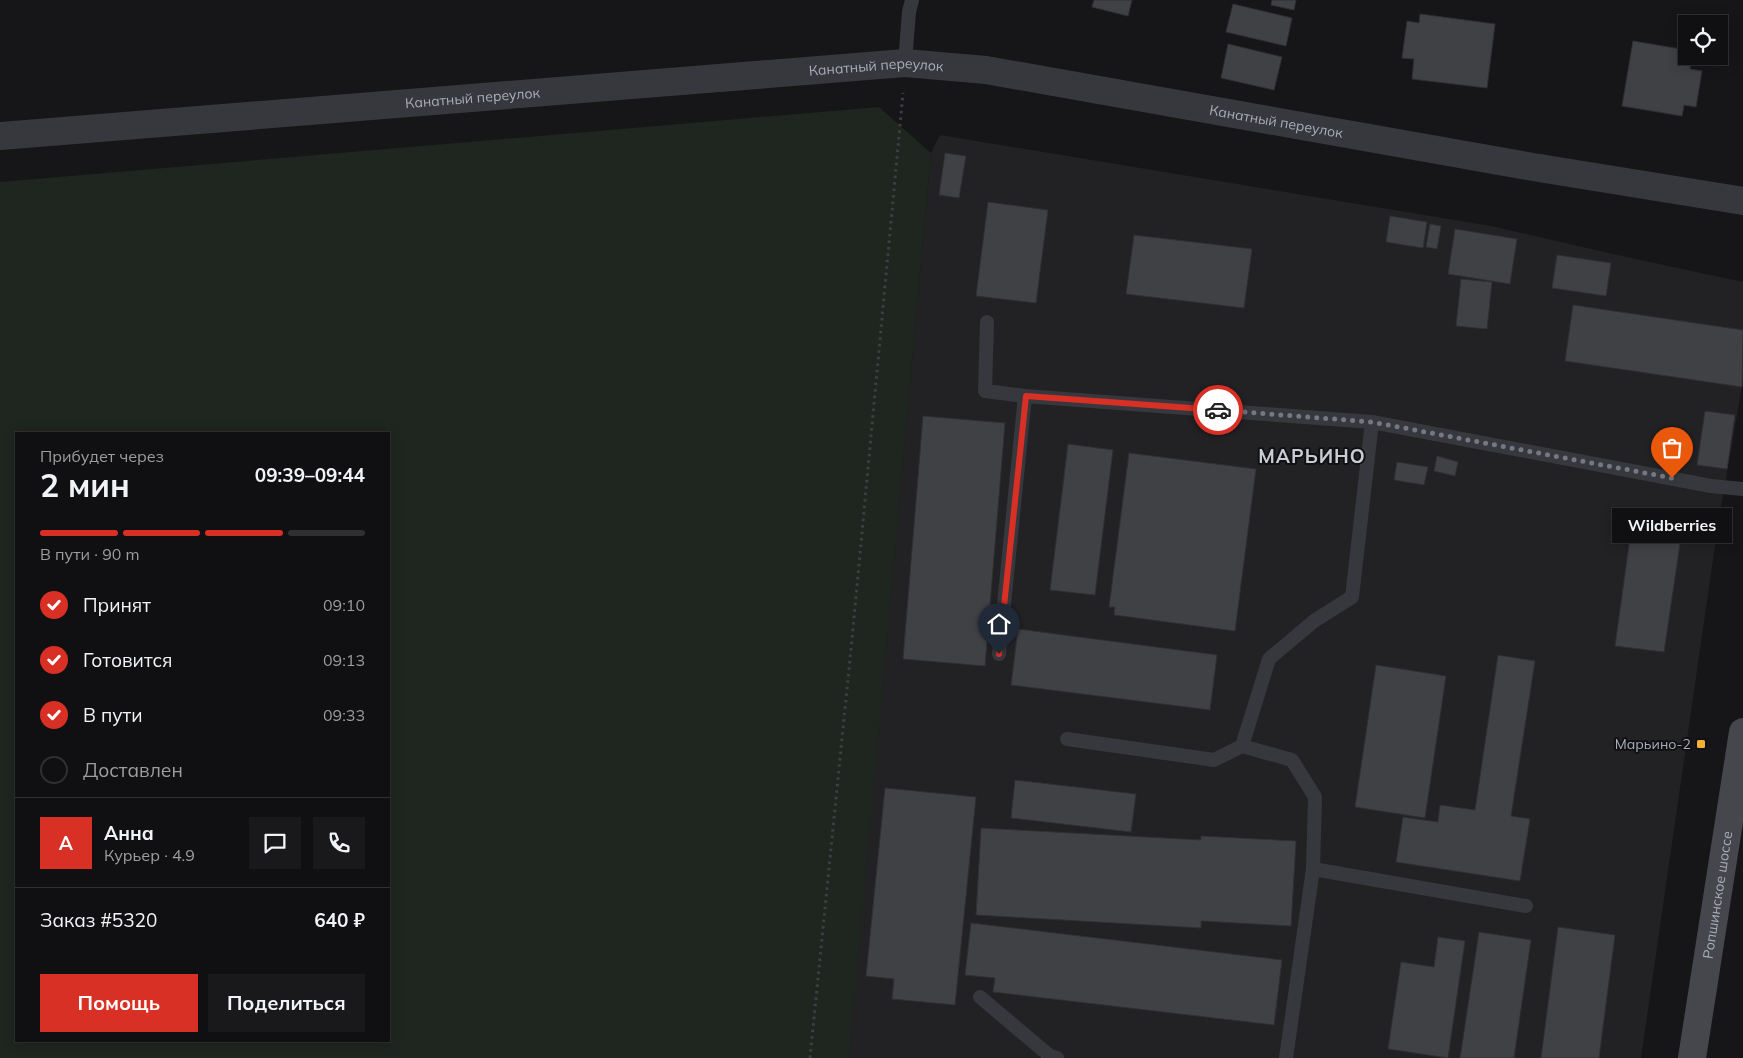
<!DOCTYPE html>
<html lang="ru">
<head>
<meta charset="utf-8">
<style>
	:root { --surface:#101012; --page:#19191b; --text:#f1f3f6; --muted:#9c9d9f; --line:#303032; --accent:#d93025 }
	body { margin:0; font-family:Mulish,sans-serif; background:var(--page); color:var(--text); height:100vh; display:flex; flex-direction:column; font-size:19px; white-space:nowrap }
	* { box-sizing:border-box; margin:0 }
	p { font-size:16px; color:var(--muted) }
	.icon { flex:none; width:28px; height:28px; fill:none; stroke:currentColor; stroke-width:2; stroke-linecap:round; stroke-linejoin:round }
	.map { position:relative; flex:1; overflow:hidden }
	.sheet { position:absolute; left:15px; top:432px; width:375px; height:610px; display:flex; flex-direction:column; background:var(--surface); border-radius:0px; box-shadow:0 2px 12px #0003,0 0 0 1px var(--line) }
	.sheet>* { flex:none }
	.fabs { position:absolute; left:1678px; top:15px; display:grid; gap:10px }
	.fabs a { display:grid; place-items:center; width:50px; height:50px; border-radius:0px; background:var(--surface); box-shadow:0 2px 12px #0003,0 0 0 1px var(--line); font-size:25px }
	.pin { position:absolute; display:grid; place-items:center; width:42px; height:42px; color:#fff; margin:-51px -21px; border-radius:50% 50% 50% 0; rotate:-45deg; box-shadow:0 0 5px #0007 }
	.pin .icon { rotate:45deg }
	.courier { position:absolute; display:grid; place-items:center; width:50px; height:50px; margin:-25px; border:4px solid #d93025; border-radius:50%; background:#fff; color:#222; box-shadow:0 1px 6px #0007 }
	.bubble { position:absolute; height:35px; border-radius:0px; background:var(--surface); box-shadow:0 2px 12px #0003,0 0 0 1px var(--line); font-size:16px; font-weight:700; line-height:35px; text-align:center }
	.headline em { font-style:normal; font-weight:700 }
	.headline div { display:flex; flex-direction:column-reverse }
	.headline { display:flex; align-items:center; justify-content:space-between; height:85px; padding:0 25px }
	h1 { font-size:32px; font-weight:700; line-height:38px }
	.bar { display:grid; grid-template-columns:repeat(4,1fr); gap:8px 5px; align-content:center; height:60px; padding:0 25px }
	.bar i { height:6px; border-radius:4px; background:var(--line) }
	.bar .current { background:var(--accent) }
	.bar p { grid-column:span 4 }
	.line { display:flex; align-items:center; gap:12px; padding:0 25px; border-top:1px solid var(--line) }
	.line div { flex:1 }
	.round { display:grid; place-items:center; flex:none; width:52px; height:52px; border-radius:0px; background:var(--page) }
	ol { padding:0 25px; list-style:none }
	li { display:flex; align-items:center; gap:15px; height:55px }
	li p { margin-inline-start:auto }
	li .icon { padding:5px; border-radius:50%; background:var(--accent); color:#fff; stroke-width:4 }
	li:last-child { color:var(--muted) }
	li i { width:28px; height:28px; border:2px solid var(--line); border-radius:50% }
	.cta { display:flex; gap:10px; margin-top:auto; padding:10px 25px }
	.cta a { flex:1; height:58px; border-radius:0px; background:var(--accent); color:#fff; font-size:20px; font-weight:700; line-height:58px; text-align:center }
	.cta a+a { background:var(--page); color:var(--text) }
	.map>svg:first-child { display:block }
	.built { fill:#222225 }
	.green { fill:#1e261f; fill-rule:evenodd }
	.building { fill:#404145; stroke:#303034 }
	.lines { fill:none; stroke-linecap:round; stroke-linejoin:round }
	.path { stroke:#3d3f44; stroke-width:3; stroke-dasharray:2.5 4; stroke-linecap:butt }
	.service { stroke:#37383d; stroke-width:14 }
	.minor { stroke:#37383d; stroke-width:28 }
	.secondary { stroke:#45474d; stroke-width:28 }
	.done { stroke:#757880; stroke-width:5; stroke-dasharray:0 9 }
	.route { stroke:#d93025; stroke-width:6 }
	.poi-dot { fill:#f2b134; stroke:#111113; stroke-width:2 }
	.labels { text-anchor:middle; stroke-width:4; stroke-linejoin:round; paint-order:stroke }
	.street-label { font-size:14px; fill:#a8adb8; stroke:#111113 }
	.poi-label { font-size:14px; fill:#a8adb8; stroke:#111113; text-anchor:end }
	.district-label { font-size:19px; font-weight:bold; letter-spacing:1px; fill:#c9ccd4; stroke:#111113 }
</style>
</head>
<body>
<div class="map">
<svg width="1743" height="1058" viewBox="0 0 1743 1058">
	<rect width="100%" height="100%" fill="#161618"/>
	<path class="built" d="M940,135L1491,226L1613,254L1743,282V381L1719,518L1641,1058H848L931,153Z"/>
	<path class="green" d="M879,107L931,153L849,1058H0V182ZM16,434H389V1041H16Z"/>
	<path class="building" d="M1094,0H1132L1128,16L1092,7Z
		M1272,0H1296L1294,10L1271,5Z
		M1233,4L1292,18L1286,46L1226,32Z
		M1420,14L1495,24L1487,88L1412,79L1414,59L1402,58L1407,21L1419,23Z
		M1633,41L1686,50V56H1692L1690,69L1702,71L1696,107L1684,105L1682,116L1622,106Z
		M1228,44L1282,57L1274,90L1221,78Z
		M945,153L966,156L959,198L939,195Z
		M988,202L1048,210L1036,303L976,296Z
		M1390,216L1427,222L1423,248L1386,242Z
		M1430,224L1441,226L1437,249L1426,247Z
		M1455,229L1517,239L1510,284L1448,274Z
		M1134,235L1252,249L1244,308L1126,294Z
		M1557,255L1611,263L1606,296L1552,288Z
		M1461,279L1492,282L1487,329L1456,326Z
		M1573,305L1743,330L1742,387L1565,361Z
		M1705,411L1735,415L1727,469L1697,465Z
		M923,416L1005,423L985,666L903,659Z
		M1068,444L1113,450L1095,595L1050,590Z
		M1129,453L1256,469L1235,631L1114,615L1115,607H1109Z
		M1437,456L1458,462L1455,476L1434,471Z
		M1397,462L1428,467L1424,485L1394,480Z
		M1633,516L1683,523L1664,652L1615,646Z
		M1018,629L1217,655L1210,710L1011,685Z
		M1498,655L1535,661L1511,816L1530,819L1520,881L1396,862L1403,817L1438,822L1440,805L1475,810Z
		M1376,665L1446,676L1425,818L1355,807Z
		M1015,780L1136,794L1131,832L1011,818Z
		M885,788L976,797L955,1005L892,999L894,979L866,976Z
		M981,828L1201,840V836L1296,841L1291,926L1201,921V928L976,915Z
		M971,923L1282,960L1274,1025L993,992L995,978L965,975Z
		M1558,927L1615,935L1599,1058H1541Z
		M1479,932L1531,940L1514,1058H1460Z
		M1438,937L1465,941L1448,1058L1388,1049L1401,962L1434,967Z"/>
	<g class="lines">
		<path class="path" d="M810,1058L853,629L903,93"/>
		<path class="service" d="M905,63L909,12L912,0
			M987,322L985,391L1025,396L1372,422L1711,486L1743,489
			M999,654L1025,396
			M1067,739L1214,760L1242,746L1269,659L1314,621L1352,597L1372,422
			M1242,746L1292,760L1315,797L1313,869L1286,1058
			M1313,869L1526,906
			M980,997L1050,1056L1057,1058"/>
		<path class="minor" id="s1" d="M0,136L905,63L986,70L1533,167L1743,201"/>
		<path class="secondary" id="s2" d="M1692,1058L1743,732"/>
	</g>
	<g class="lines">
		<path class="done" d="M1218,410L1372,422L1672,478"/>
		<path class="route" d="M999,654L1026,396L1218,410"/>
	</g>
	<rect class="poi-dot" x="1696" y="739" width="10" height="10" rx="2.5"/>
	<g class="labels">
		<g class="street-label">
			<text dy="5" stroke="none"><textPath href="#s1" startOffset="879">Канатный переулок</textPath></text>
			<text dy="5" stroke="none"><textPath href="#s1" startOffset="474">Канатный переулок</textPath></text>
			<text dy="5" stroke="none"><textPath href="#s1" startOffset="1284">Канатный переулок</textPath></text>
			<text dy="5" stroke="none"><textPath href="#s2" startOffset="165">Ропшинское шоссе</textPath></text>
		</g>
		<g class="poi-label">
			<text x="1691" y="749">Марьино-2</text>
		</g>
		<g class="district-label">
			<text x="1312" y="463">МАРЬИНО</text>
		</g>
	</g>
</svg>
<div class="fabs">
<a><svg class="icon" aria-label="locate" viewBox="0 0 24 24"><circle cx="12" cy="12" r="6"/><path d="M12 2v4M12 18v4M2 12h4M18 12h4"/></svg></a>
</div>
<div class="pin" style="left:1672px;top:478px;background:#ea580c"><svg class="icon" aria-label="bag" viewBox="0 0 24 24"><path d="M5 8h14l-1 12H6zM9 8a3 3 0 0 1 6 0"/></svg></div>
<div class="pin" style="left:999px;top:654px;background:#1f2937"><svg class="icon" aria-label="home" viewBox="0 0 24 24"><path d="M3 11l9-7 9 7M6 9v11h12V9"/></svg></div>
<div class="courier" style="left:1218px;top:410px"><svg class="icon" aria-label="car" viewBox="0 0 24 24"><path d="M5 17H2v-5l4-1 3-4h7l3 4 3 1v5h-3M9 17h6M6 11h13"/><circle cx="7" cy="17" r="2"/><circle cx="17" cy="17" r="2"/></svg></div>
<div class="bubble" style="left:1612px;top:508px;width:120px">Wildberries</div>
<section class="sheet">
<div class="headline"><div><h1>2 мин</h1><p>Прибудет через</p></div><em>09:39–09:44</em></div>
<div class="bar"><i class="current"></i><i class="current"></i><i class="current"></i><i></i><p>В пути · 90 m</p></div>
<ol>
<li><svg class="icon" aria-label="check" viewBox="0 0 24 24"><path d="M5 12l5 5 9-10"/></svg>Принят<p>09:10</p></li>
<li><svg class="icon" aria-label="check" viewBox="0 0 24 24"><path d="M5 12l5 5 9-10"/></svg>Готовится<p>09:13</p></li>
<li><svg class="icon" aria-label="check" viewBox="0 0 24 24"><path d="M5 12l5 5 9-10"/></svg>В пути<p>09:33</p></li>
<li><i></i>Доставлен</li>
</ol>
<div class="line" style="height:90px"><b class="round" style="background:var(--accent);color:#fff">А</b><div><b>Анна</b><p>Курьер · 4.9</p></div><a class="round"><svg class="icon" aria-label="chat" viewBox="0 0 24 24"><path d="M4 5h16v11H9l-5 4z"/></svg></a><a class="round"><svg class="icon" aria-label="phone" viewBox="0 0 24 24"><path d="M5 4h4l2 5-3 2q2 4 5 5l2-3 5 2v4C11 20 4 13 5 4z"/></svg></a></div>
<div class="line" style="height:65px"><div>Заказ #5320</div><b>640 ₽</b></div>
<div class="cta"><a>Помощь</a><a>Поделиться</a></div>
</section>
</div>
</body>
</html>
